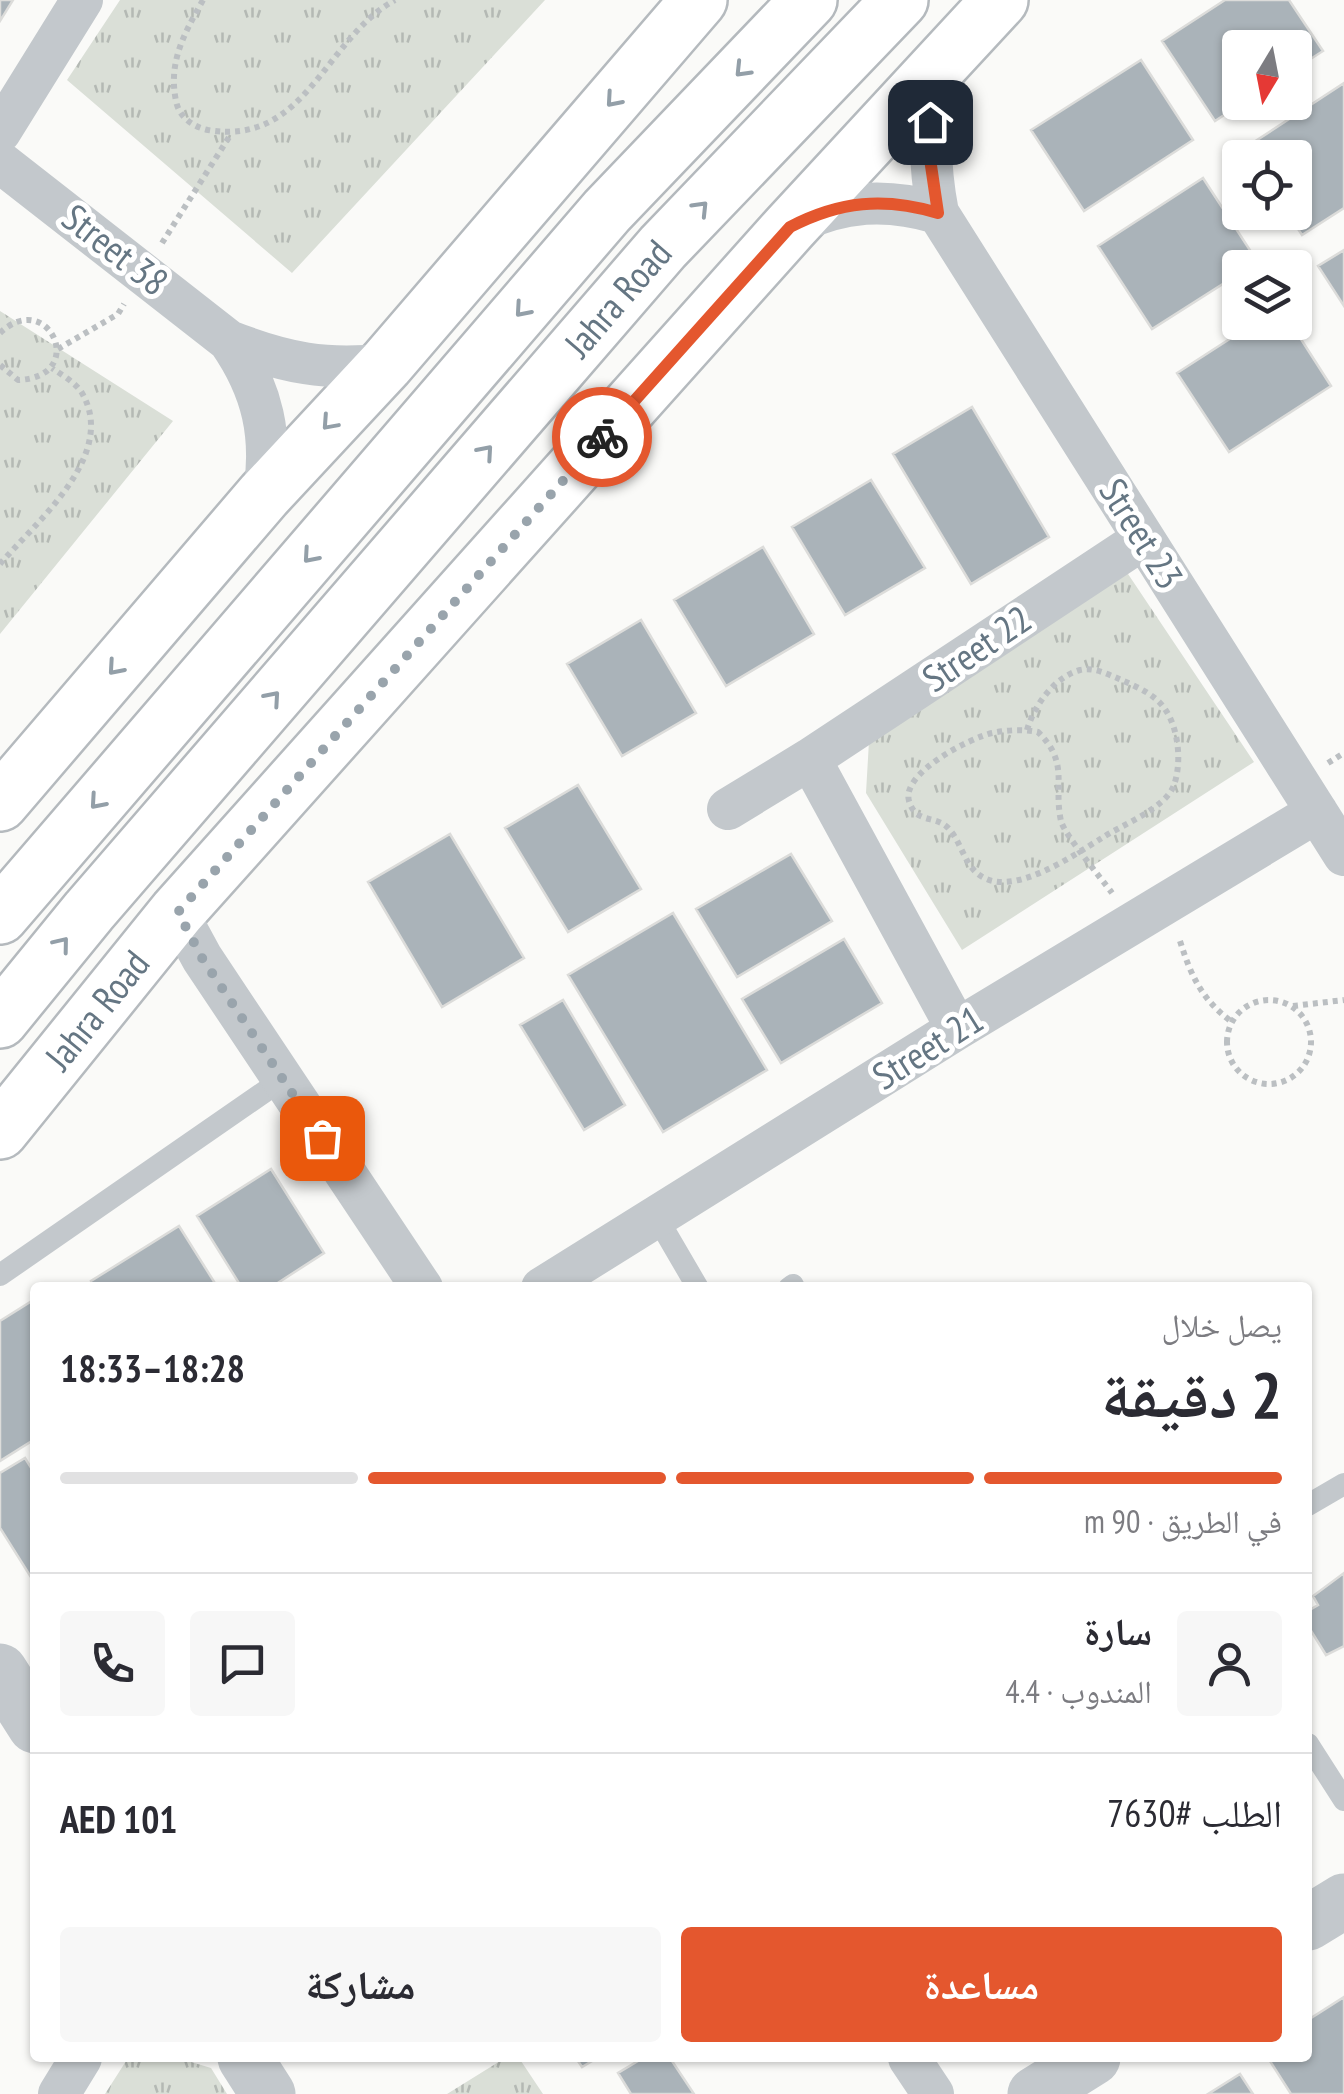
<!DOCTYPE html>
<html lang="ar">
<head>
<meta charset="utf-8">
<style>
	:root { --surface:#fff; --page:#f7f7f7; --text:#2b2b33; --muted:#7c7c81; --line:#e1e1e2; --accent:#e4572e }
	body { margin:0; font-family:"PT Sans Narrow","Noto Naskh Arabic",sans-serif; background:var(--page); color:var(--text); direction:rtl; height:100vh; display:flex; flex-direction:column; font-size:38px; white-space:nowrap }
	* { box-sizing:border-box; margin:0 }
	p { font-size:32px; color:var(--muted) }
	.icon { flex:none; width:55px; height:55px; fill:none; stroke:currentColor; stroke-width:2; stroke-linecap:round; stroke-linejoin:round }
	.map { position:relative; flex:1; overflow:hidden; direction:ltr }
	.details { position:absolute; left:30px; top:1282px; width:1282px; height:780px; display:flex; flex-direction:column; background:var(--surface); border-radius:10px; box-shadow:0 2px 8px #0004; direction:rtl }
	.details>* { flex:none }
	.needle { width:65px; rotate:190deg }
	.fabs { position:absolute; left:1222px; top:30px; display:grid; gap:20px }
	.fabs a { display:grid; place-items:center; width:90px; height:90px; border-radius:10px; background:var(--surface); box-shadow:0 2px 8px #0004; font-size:50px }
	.pin { position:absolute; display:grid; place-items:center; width:85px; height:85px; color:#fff; margin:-42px; border-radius:20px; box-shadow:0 5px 15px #0006 }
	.courier { position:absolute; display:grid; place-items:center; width:100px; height:100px; margin:-50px; border:8px solid #e4572e; border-radius:50%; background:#fff; color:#222; box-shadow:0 2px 12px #0007 }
	.overview em { font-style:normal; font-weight:700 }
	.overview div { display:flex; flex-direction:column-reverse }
	.overview { display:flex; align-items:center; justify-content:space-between; height:170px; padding:0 30px }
	h1 { font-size:65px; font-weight:700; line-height:75px }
	.bar { display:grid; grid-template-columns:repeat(4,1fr); gap:15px 10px; align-content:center; height:120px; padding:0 30px }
	.bar i { height:12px; border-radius:8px; background:var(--line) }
	.bar .selected { background:var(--accent) }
	.bar p { grid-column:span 4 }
	.line { display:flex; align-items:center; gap:25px; padding:0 30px; border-top:2px solid var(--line) }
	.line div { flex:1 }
	.round { display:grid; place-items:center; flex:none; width:105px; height:105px; border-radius:10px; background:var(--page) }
	.cta { display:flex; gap:20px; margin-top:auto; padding:20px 30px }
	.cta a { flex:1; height:115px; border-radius:10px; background:var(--accent); color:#fff; font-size:40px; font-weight:700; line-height:115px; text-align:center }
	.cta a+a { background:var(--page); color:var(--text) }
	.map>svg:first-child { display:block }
	.grass { fill:url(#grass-tufts) }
	.building { fill:#aab3b9; stroke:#dcdcda; stroke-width:2.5 }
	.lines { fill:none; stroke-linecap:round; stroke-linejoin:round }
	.primary-casing { stroke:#b5babe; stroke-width:60 }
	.motorway-casing { stroke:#b4b9bd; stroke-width:60 }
	.path { stroke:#bbbfc2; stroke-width:6; stroke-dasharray:5 5; stroke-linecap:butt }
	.service { stroke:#c3c8cc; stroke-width:22 }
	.minor { stroke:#c3c8cc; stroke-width:42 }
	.tertiary { stroke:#c3c8cc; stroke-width:55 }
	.primary { stroke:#fff; stroke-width:55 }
	.motorway { stroke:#fff; stroke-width:55 }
	.oneway { stroke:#939fa8 }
	.done { stroke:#99a4ac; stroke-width:10; stroke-dasharray:0 18 }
	.route { stroke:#e4572e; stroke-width:12 }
	.labels { text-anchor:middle; stroke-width:10; stroke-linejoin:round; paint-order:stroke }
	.street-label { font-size:38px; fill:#657683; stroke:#fff }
</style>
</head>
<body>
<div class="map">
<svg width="1344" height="2094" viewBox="0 0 1344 2094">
	<defs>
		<pattern id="grass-tufts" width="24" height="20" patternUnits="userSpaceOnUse" patternTransform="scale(2.5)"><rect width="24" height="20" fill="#dadfd7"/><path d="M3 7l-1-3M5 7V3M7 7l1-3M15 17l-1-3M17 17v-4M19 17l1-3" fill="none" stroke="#b4b9b4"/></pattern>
	</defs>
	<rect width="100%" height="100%" fill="#fafaf8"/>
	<path class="grass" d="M120,0H545L292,273L67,80Z
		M0,311L173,421L0,634Z
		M1124,568L1254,762L962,950L866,793L869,741Z
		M128,2058H178L211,2068L227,2094H105Z
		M505,2058H519L543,2094H447Z"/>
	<path class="building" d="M0,0H13L0,21Z
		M1225,0H1289L1323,51L1295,69V48H1240V102H1244L1215,121L1162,41Z
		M1141,60L1193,140L1084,211L1031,130Z
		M1344,83V208L1302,235L1287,212H1295V158H1251L1245,148Z
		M1203,178L1257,261L1248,268H1240V273L1152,329L1098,246Z
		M1344,250V306L1318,266Z
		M1256,322H1290L1331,386L1229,452L1177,373Z
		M972,407L1049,537L971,584L893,454Z
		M871,480L925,568L845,615L792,527Z
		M763,547L814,634L726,686L674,600Z
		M641,620L696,713L622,756L567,664Z
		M578,785L641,889L568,932L505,828Z
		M450,834L524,958L442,1007L368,882Z
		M791,854L832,921L737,977L696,909Z
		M673,913L767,1070L663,1132L568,975Z
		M844,939L882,1003L781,1063L742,999Z
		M563,1000L625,1105L584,1130L520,1025Z
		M271,1169L324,1253L270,1288H242L197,1216Z
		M179,1226L218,1288H95L91,1281Z
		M35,1299V1439L0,1461V1321Z
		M25,1458L35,1474L34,1582L0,1528V1473Z
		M1344,1573V1646L1326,1655L1308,1626V1611L1318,1605L1313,1596Z
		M1344,1997V2094H1291L1268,2058H1308V2020Z
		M576,2058H597L582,2067Z
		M643,2058H670L694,2094H631L618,2073Z
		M1240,2074L1253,2094H1208Z"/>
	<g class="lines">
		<g class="primary-casing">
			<g id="primary">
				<path d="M0,803L264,495L386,364L699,0"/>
				<path id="s1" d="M0,1131L177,912L790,227L1000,0"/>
			</g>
		</g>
		<g class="motorway-casing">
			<g id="motorway">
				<path d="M0,916L607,211L809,0"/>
				<path id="s2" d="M0,1020L89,911L663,247L900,0"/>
			</g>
		</g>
		<path class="path" d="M203,0C184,34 168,62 176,101C179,117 193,127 208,130C306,147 325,38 395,0
			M162,243L231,134
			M0,333C48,287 90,377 18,380L0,365
			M58,349L118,314L124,304
			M0,564C37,521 118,455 82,393C76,383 62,375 52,368
			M1027,730C1034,706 1054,677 1080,670C1093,667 1105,673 1117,678C1130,684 1146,690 1157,700C1178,718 1183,760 1174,785C1165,809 1123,824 1102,838C1072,856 1010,900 978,874C964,863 961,842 949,829C936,814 916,825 909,801C901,773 970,738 992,733C1007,730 1023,729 1038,732C1070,763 1053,785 1061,821C1064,834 1101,878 1112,893
			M1328,763L1344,753
			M1180,941C1191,976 1202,1000 1232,1022
			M1227 1042a42 42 0 1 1 84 0a42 42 0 1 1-84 0Z
			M1293,1006L1344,1000"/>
		<path class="service" d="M656,1216L698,1288
			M0,1275L283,1079
			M789,1288L793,1285
			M1308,1505L1344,1484
			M1308,1744L1344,1800"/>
		<path class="minor" d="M942,63C928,114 928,161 938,213L1344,855
			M0,132L82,0
			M0,162L229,341C263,390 273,436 264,495
			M794,224C843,200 887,198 938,213
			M229,341C285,363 326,371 386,364
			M810,759L957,1029
			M728,809L810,759L1143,539
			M177,912L202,958L422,1288
			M542,1288L957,1029L1317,812
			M909,2058L933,2094
			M59,2094L81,2058"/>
		<path class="tertiary" d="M0,1671L35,1726
			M1308,1923L1344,1901
			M245,2058L268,2094
			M1035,2094L1093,2058"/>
		<use href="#primary" class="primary"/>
		<use href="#motorway" class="motorway"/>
	</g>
	<defs><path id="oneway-chevron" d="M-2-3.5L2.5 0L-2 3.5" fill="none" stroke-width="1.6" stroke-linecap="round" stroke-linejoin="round" transform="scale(2.5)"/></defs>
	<g class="oneway">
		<use href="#oneway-chevron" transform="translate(742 70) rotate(134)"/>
		<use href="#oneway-chevron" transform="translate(613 100) rotate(131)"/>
		<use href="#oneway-chevron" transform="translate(701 208) rotate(-46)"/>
		<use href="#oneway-chevron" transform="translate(522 310) rotate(131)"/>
		<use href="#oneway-chevron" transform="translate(329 423) rotate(132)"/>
		<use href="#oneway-chevron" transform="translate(486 452) rotate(-49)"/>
		<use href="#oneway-chevron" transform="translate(310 556) rotate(131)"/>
		<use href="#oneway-chevron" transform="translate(115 668) rotate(131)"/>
		<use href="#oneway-chevron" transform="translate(273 698) rotate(-49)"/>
		<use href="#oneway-chevron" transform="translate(97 802) rotate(131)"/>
		<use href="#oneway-chevron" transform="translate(62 944) rotate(-51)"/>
	</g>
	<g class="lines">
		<path class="done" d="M322,1138L202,958L178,912L602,437"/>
		<path class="route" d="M602,437L790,227C840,201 884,197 938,213L929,152L930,122"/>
	</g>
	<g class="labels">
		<g class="street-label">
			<text transform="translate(115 250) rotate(38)" y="13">Street 38</text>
			<text dy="13" stroke="none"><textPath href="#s2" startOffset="950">Jahra Road</textPath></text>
			<text transform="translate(1141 534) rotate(58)" y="13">Street 23</text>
			<text transform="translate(977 649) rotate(-34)" y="13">Street 22</text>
			<text dy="13" stroke="none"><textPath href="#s1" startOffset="155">Jahra Road</textPath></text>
			<text transform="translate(928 1048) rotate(-32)" y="13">Street 21</text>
		</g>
	</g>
</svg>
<div class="fabs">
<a><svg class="needle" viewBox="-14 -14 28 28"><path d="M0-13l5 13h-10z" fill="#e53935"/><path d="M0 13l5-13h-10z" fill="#7c7c81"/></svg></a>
<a><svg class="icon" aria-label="locate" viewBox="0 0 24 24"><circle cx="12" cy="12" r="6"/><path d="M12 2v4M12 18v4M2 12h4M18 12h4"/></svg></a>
<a><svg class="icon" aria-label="layers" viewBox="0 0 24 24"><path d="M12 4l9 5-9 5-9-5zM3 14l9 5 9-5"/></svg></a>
</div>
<div class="pin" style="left:322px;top:1138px;background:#ea580c"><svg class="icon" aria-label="bag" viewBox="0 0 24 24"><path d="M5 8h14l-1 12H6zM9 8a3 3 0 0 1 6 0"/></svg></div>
<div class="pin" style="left:930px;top:122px;background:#1f2937"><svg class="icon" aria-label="home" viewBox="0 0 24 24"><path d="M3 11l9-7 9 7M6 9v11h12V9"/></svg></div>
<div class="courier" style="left:602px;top:437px"><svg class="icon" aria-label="bike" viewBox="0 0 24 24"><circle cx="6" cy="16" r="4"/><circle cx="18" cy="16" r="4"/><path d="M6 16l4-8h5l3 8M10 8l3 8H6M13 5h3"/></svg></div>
<section class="details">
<div class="overview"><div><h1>2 دقيقة</h1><p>يصل خلال</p></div><em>18:28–18:33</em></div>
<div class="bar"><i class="selected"></i><i class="selected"></i><i class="selected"></i><i></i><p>في الطريق · 90 m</p></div>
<div class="line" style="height:180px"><a class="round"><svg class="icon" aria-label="person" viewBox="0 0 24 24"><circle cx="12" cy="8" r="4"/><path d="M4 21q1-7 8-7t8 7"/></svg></a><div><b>سارة</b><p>المندوب · 4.4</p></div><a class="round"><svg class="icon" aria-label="chat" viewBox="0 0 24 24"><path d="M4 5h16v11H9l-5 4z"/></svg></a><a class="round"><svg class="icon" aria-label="phone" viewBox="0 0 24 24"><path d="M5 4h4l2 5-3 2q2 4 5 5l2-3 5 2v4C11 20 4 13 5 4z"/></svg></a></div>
<div class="line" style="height:130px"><div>الطلب #7630</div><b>AED 101</b></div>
<div class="cta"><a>مساعدة</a><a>مشاركة</a></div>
</section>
</div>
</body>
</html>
